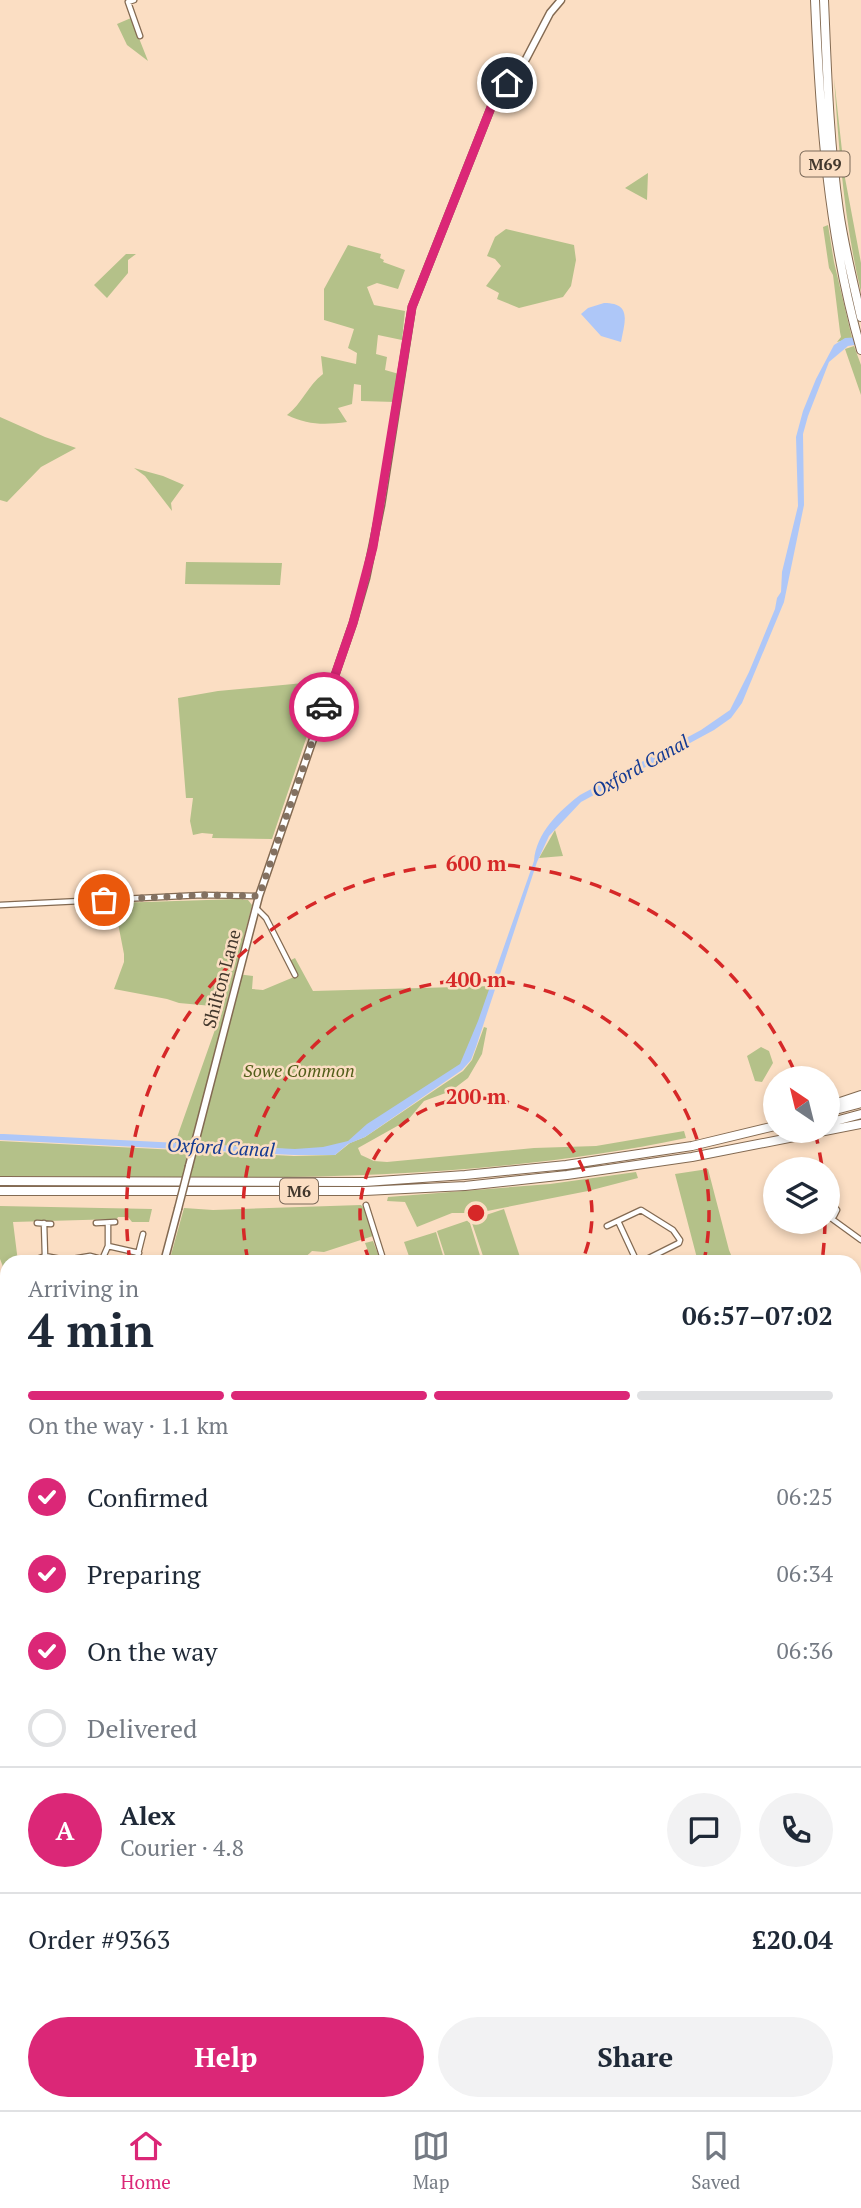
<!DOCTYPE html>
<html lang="en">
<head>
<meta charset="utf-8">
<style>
	:root { --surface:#fff; --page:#f2f2f3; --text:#1f2937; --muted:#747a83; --line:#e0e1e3; --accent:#db2777 }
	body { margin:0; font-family:"PT Serif",serif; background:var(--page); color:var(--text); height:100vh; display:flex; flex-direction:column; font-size:26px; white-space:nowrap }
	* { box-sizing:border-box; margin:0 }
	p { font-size:23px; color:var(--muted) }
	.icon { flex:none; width:38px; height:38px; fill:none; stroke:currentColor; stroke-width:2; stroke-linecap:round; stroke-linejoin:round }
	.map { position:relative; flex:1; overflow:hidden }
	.panel { position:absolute; left:0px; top:1255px; width:861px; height:856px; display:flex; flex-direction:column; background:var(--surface); border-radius:21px 21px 0 0; box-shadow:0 4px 10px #0003 }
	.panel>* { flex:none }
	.needle { width:46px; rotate:325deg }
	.tools { position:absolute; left:763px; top:1066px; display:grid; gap:14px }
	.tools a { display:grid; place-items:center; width:77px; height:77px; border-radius:50%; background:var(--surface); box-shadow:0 4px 10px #0003; font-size:35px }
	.pin { position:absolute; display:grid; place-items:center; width:60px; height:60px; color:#fff; margin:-30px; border:4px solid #fff; border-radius:50%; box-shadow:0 2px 7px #0007 }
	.courier { position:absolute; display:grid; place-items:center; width:70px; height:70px; margin:-35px; border:5px solid #db2777; border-radius:50%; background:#fff; color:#222; box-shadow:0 2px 9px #0007 }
	.summary em { font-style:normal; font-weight:600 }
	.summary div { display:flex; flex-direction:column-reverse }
	.summary { display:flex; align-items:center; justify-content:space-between; height:119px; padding:0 28px }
	h1 { font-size:46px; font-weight:600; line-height:52px }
	.bar { display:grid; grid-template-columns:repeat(4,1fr); gap:10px 7px; align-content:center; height:84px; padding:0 28px }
	.bar i { height:9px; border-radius:5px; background:var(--line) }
	.bar .current { background:var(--accent) }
	.bar p { grid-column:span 4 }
	.line { display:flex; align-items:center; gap:18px; padding:0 28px; border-top:2px solid var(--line) }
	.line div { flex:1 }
	.round { display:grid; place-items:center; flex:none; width:74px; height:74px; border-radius:37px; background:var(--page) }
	ol { padding:0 28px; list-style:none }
	li { display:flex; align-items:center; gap:21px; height:77px }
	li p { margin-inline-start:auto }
	li .icon { padding:7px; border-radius:50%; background:var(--accent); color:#fff; stroke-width:4 }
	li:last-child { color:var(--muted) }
	li i { width:38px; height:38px; border:4px solid var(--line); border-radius:50% }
	.cta { display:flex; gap:14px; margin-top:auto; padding:14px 28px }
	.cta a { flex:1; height:80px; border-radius:42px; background:var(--accent); color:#fff; font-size:28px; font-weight:600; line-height:80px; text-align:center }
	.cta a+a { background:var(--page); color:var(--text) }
	.menu { display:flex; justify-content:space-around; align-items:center; height:98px; border-top:2px solid var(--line); background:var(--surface); font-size:19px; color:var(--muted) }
	.menu a { display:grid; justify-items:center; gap:4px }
	.menu .current { color:var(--accent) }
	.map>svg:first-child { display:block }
	.green { fill:#b4c189 }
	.water { fill:#aec7f8 }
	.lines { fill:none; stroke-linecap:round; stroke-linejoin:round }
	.river { stroke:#aec7f8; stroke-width:7 }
	.street-casing { stroke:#836a52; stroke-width:7 }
	.secondary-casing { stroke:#836a52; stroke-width:9 }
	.highway-casing { stroke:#836a52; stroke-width:10 }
	.street { stroke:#fff; stroke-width:4.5 }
	.secondary { stroke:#fff; stroke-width:6 }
	.highway { stroke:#fff; stroke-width:8 }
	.secondary-bridge-casing { stroke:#836a52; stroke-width:9; stroke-linecap:butt }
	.secondary-bridge { stroke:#fff; stroke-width:6 }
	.done { stroke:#837161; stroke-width:7; stroke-dasharray:0 12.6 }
	.route { stroke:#db2777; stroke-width:9 }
	.ring { fill:none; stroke:#d62828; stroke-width:3.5; stroke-dasharray:12 9 }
	.labels { text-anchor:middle; stroke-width:5; stroke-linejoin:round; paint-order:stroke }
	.shield { fill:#fbdec3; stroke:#7a6959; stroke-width:2 }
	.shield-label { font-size:16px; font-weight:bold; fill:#42372c }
	.street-label { font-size:18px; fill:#42372c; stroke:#fbdec3 }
	.park-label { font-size:18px; font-style:italic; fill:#525e1a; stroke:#fbdec3 }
	.water-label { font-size:19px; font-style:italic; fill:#123992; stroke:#fbdec3 }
	.centre { fill:#d62828; stroke:#fbdec3; stroke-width:3.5 }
	.ring-label { font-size:21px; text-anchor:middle; font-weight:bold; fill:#d62828; stroke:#fbdec3; stroke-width:5; stroke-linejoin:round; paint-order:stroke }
</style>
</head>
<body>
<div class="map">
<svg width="861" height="2110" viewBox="0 0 861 2110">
	<rect width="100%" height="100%" fill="#fbdec3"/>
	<path class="green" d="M131,18L148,61L127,45L117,24Z
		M834,78L845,178L861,263V292C844,221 839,150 834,78Z
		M648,173L647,200L625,188Z
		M828,225L834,262L852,338L837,342L841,337L840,332L833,275L829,268L823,227Z
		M506,229L574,245L576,260L571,286L563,297L519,308L497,299L499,293L486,286L501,266L495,259L487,256L495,237Z
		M348,245L381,254L380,258L384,260L383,262L405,270L398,289L377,283L367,287L374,305L405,311L402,340L378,335L376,354L387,357L385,370L399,374L395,402L361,401V385L354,384L352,404L338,408L347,422C325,425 307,425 287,415C302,404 308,385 323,374L321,356L356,364L357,353L348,348L354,329L324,320V289Z
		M126,254H136L128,260V273L107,298L94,285Z
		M854,346L861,365V395L845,349Z
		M0,417L45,437L76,448L41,467L7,502L0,500Z
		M134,468L163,476L184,485L171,503L172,511L145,476Z
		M186,562L282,563L280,585L185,584Z
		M327,677L272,839L212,838L213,834L202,833L193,835L190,821L193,798H186L178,698L218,691L314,682Z
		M555,830L563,856L539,858Z
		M238,899L248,900L252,905L226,1007H229L237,974L253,976L252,989L263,990L294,977L287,962L295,958L313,991L493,986L465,1062L355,1139L322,1151L175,1143L223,1007L179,1003L167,999L114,989L124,962V954L114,903Z
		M484,1027L487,1028L482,1054L468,1078L451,1091L424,1101L408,1120L358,1148L361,1155L374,1161L387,1162L534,1148L596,1146L684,1131L686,1138C460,1186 229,1178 0,1176V1141L294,1156L335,1155L350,1143L365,1137L463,1071L472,1060Z
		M761,1047L769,1051L773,1063L762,1082L755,1081L747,1056Z
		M708,1169L729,1250L734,1262H698L675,1174Z
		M636,1172L638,1178L588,1191L477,1213H452L417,1227L405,1202L387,1201L388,1197L550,1184Z
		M361,1205L365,1209L373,1236L324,1252L312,1251C305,1258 298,1262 286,1262L284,1257L275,1260L276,1262H169L184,1208L213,1210Z
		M0,1206L152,1209L149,1222H132L128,1217H118L117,1219L13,1222L18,1262H7V1277L0,1259Z
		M504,1209L521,1260L485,1262L471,1220Z
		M469,1220L482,1262H447L437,1231Z
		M436,1232L445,1262H411L404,1242Z
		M373,1241L381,1262H372L365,1243Z
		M854,2030L861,2033V2074H854Z
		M854,2078L861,2079V2110H829L830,2104H854Z"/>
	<path class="water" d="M604,303C632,303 625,321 621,342L601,336L581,314L588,308Z
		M861,337V344L848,346L829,362L808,416L803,434L804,505L784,602L742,703L731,718L714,730L581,802L549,836L537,862L476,1047L471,1060L462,1070L365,1137L348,1144L335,1155H294L0,1140V1134H4L295,1149L323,1147L348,1141L367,1124L460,1064L478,1021L534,861C536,833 559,811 580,795L701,730L730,710L749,672L775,609L777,598L781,592L782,572L798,506L796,437L803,411L816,379L834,345L845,338Z"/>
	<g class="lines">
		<path class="river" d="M854,2076H861
			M826,2110L827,2104"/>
		<g class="street-casing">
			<path id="street" d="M134,0L128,2L140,36
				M0,905L202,895L259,896
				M256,908L266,918L295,975
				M366,1205L384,1262
				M828,1205H833L837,1210L834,1216L830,1217
				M828,1216L861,1240
				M618,1221L637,1262
				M37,1223L51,1224
				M44,1223L45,1256
				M96,1223L115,1222
				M607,1226L641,1210L673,1230L680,1240L679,1243L641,1262
				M108,1246L139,1253
				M29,1262L45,1256L66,1260L90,1256L101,1259
				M101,1262L108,1246V1223
				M136,1262L143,1234
				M0,1330L7,1325
				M0,1436L7,1431
				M854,1469L861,1468
				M854,1513L861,1503
				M854,1519V1540
				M0,1568L6,1577L0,1583
				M854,1604L861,1606
				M0,1607L5,1615L4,1625L7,1630
				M0,1643L7,1638
				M0,1675L6,1684
				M854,1733L861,1736
				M0,1754L7,1749
				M854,1790L861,1794
				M854,1809L861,1797
				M0,1882L7,1877
				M0,1887L7,1897
				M0,1911L7,1907
				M0,1980L7,1978
				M0,2032L7,2030
				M0,2041L7,2047
				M0,2061L7,2059
				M0,2094L4,2110
				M31,2104H42
				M54,2104L56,2110
				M205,2104L207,2110
				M280,2104L281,2110
				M483,2104L487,2108L494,2106
				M627,2110L637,2104"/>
		</g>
		<g class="secondary-casing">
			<path id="secondary" d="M189,1166L259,896L353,623L366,578L381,505L412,307L494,100L526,59L550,13L561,0
				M164,1262L178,1209
				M0,1386L7,1396
				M854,1560L861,1562
				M854,1887L861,1890
				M854,1931L861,1918
				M92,2104L93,2110
				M589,2110L605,2104"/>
		</g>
		<g class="highway-casing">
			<path id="highway" d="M815,0C820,119 828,235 861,350
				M824,0C827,70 829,141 839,211C844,246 853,281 861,317
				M828,1106L861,1095
				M828,1112L861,1103
				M828,1123L861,1114
				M0,1181L365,1182L465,1175L566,1165L692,1146L775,1126
				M0,1191H365L465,1186L567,1175L692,1157L861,1124"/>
		</g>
		<use href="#street" class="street"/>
		<use href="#secondary" class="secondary"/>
		<use href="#highway" class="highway"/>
		<g class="secondary-bridge-casing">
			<path id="secondary-bridge" d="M178,1209L189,1166"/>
		</g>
		<use href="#secondary-bridge" class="secondary-bridge"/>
	</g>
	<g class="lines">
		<path class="done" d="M104,900L202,895L259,896L324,707"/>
		<path class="route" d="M324,707L353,623L373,547L412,307L492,105L507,83"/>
	</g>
	<g class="ring">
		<path d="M370 1261A116 116 0 1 1 582 1261"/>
		<path d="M248 1261A233 233 0 1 1 704 1261"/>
		<path d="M825 1222A349 349 0 0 1 822 1262M130 1262A349 349 0 0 1 797 1077M815 1132A349 349 0 0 1 822 1167"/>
	</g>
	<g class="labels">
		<g class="shield">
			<rect x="800.5" y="151.5" width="49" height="25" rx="5"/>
			<rect x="280" y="1178.5" width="38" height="25" rx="5"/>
		</g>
		<g class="shield-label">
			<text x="825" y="170">M69</text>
			<text x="299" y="1197">M6</text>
		</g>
		<g class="street-label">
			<text transform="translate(222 979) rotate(-75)" y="6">Shilton Lane</text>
		</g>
		<g class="park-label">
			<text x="299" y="1077">Sowe Common</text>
		</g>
		<g class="water-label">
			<text transform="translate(640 766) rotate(-29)" y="7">Oxford Canal</text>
			<text transform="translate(221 1147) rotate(3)" y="7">Oxford Canal</text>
		</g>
	</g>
	<circle cx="476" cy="1213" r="10" class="centre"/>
	<g class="ring-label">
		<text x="476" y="871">600 m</text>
		<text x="476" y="987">400 m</text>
		<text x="476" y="1104">200 m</text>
	</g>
</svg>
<div class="tools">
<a><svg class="needle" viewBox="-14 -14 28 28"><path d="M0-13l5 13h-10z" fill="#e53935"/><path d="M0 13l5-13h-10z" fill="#747a83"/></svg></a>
<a><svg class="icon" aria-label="layers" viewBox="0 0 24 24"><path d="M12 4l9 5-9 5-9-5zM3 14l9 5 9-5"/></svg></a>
</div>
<div class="pin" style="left:104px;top:900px;background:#ea580c"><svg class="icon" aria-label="bag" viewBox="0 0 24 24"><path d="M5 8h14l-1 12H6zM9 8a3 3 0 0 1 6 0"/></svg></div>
<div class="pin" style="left:507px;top:83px;background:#1f2937"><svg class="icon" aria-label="home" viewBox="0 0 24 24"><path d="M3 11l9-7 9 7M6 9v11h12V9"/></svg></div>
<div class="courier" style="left:324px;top:707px"><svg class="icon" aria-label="car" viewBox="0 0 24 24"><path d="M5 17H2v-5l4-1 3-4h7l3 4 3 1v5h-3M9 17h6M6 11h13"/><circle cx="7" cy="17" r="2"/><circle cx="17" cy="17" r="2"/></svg></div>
<section class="panel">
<div class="summary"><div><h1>4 min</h1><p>Arriving in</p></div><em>06:57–07:02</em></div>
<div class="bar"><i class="current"></i><i class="current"></i><i class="current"></i><i></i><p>On the way · 1.1 km</p></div>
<ol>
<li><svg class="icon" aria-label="check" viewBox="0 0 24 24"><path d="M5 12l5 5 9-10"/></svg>Confirmed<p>06:25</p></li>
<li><svg class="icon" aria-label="check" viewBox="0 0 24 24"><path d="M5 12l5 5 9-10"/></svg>Preparing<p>06:34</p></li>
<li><svg class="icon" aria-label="check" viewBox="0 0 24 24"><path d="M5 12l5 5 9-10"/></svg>On the way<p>06:36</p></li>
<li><i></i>Delivered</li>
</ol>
<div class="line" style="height:126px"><b class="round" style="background:var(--accent);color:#fff">A</b><div><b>Alex</b><p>Courier · 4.8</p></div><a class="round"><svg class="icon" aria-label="chat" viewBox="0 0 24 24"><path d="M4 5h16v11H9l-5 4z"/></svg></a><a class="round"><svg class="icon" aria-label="phone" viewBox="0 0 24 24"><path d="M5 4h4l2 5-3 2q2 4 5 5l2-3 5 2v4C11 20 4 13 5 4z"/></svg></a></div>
<div class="line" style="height:91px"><div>Order #9363</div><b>£20.04</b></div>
<div class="cta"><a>Help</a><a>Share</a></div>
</section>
</div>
<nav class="menu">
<a class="current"><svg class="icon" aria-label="home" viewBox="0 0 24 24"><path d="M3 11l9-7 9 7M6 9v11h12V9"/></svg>Home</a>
<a><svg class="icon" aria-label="map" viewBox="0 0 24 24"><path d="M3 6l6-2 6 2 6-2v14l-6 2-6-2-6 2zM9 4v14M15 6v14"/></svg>Map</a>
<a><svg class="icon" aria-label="saved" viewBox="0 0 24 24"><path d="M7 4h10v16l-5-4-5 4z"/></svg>Saved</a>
</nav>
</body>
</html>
